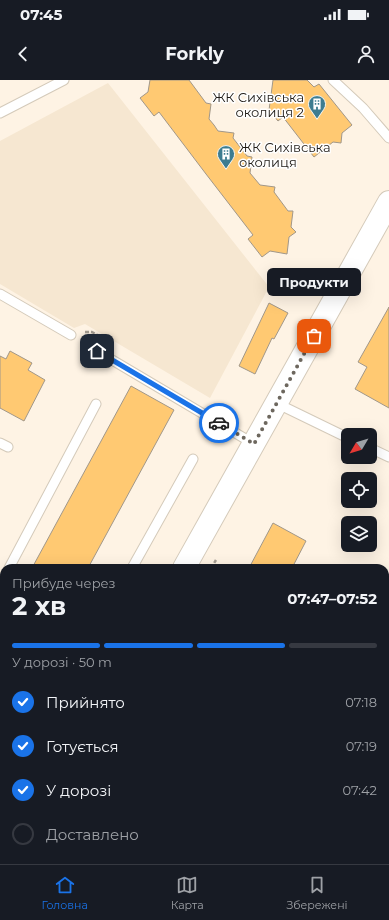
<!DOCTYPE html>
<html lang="uk">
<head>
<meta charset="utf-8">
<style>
	:root { --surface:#171b24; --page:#242831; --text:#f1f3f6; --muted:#9ea1a6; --line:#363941; --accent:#1a73e8 }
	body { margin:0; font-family:Montserrat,sans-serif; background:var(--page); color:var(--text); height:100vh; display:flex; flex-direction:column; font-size:15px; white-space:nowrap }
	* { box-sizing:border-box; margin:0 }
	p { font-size:13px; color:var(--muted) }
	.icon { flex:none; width:22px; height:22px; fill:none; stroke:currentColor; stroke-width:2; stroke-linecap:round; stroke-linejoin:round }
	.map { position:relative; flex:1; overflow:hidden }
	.details { position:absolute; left:0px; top:484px; width:389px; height:300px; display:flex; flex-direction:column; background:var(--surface); border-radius:12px 12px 0 0; box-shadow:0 4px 16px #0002 }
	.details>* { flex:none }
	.needle { width:26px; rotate:232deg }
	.tools { position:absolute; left:341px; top:348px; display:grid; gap:8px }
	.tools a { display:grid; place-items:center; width:36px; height:36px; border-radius:6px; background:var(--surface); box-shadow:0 4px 16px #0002; font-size:20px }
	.pin { position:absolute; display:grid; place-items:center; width:34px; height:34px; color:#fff; margin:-17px; border-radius:8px; box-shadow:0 2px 6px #0006 }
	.courier { position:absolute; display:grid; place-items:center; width:40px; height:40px; margin:-20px; border:3px solid #1a73e8; border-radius:50%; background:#fff; color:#222; box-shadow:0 1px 5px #0007 }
	.bubble { position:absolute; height:28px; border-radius:6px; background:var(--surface); box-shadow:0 4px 16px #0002; font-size:13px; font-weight:700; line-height:28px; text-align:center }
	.summary em { font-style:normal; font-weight:700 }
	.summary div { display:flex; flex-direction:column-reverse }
	.summary { display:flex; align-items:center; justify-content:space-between; height:68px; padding:0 12px }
	h1 { font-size:26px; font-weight:700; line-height:30px }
	.bar { display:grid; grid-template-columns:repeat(4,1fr); gap:6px 4px; align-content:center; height:48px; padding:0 12px }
	.bar i { height:5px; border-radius:3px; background:var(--line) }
	.bar .current { background:var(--accent) }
	.bar p { grid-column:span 4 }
	ol { padding:0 12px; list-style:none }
	li { display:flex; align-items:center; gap:12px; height:44px }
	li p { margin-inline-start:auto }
	li .icon { padding:4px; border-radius:50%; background:var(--accent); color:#fff; stroke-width:4 }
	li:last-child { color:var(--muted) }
	li i { width:22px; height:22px; border:2px solid var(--line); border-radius:50% }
	.status { display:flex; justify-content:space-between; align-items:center; height:28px; padding:0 20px; background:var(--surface); direction:ltr }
	.status svg { height:11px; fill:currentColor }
	header { display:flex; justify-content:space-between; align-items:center; height:52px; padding:0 12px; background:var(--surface); font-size:18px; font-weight:700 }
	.tabs { display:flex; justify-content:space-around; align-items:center; height:56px; border-top:1px solid var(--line); background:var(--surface); font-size:11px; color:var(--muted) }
	.tabs a { display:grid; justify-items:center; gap:2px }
	.tabs .current { color:var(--accent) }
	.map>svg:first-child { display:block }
	.built { fill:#f6e7d1 }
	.building { fill:#ffc972; stroke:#a19789 }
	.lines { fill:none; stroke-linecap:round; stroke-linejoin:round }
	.lane-casing { stroke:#d4caba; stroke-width:11 }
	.secondary-casing { stroke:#d4caba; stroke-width:24 }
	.path { stroke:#a59d92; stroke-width:2.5; stroke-dasharray:4 2; stroke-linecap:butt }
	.lane { stroke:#fff; stroke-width:9 }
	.secondary { stroke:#fff; stroke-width:22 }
	.done { stroke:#6d675e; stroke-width:4; stroke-dasharray:0 7.2 }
	.route { stroke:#1a73e8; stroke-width:5 }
	.labels { text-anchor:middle; stroke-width:3; stroke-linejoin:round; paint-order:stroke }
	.poi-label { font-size:13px; fill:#1f1b16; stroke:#fff; text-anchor:end }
</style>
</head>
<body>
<div class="status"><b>07:45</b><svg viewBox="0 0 49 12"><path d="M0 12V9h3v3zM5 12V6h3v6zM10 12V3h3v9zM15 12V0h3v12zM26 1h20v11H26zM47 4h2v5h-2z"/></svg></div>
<header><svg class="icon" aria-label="back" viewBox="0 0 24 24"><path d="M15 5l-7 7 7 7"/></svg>Forkly<svg class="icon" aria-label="person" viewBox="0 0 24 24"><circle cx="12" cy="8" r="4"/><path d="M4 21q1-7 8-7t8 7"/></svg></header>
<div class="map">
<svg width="389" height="784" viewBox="0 0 389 784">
	<rect width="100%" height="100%" fill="#fef3e4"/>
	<path class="built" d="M108,3L269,207L210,318L85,244L74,248L0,204V61Z"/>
	<path class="building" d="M150,0H189L206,23L211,24L209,39L214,45L218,51L234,53L233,58L247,76L252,77L250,93L260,105L275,107L274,112L288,131H293L291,147L296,152L289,157L287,174L270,171L262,177L248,159L253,155L206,94L159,32L154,36L140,18L148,12Z
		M273,0H307L314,7L319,4L352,45L342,53L341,63L333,62L314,77L283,37L278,41L269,30Z
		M269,223L288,233L274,259L272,258L255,294L239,286Z
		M389,227V328L355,309L367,287L358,282Z
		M10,271L32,283L28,290L45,300L24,341L0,328V276L6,279Z
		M131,306L174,330L88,488H32Z
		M273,443L306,461L292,488H249Z"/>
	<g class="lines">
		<g class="lane-casing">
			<path id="lane" d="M333,0L363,28L389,58
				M0,33L64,0
				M0,214L71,255
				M97,271L254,364
				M276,323L348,358
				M0,363L8,367
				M370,368L389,377
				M9,488L96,324
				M132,488L193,379
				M0,504L4,496
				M385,584L389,583
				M385,686L389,688
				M135,780L142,784
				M348,780L355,784
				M266,784L268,780"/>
		</g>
		<g class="secondary-casing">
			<path id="secondary" d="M184,488L389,122
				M15,784L17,780"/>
		</g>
		<path class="path" d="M85,252H92L99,256
			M211,488L216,480
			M385,534L389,528
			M385,556L389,565
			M59,784L61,780"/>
		<use href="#lane" class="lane"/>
		<use href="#secondary" class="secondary"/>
	</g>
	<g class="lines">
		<path class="done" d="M219,343L254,364L314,256"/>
		<path class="route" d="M97,271L219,343"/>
	</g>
	<defs>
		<g id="building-pin" transform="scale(0.9)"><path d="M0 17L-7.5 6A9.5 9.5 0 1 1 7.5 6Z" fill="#3d7c90" stroke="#fff"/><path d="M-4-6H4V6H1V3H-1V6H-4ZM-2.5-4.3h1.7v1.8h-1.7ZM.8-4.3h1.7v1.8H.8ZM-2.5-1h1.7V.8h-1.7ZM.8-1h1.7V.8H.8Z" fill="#fff"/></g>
	</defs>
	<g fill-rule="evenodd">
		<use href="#building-pin" x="317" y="24"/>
		<use href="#building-pin" x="226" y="74"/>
	</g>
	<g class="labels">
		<g class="poi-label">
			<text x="304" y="22">ЖК Сихівська<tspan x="304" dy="15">околиця 2</tspan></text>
			<text x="239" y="72" text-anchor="start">ЖК Сихівська<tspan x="239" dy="15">околиця</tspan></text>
		</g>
	</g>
</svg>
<div class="tools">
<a><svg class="needle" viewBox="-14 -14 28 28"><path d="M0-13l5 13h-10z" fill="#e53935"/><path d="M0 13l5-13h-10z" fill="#9ea1a6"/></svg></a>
<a><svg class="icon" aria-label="locate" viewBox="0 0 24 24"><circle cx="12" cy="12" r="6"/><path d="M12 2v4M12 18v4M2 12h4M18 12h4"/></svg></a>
<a><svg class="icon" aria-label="layers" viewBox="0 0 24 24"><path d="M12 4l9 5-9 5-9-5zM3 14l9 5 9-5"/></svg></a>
</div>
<div class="pin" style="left:314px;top:256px;background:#ea580c"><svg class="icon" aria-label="bag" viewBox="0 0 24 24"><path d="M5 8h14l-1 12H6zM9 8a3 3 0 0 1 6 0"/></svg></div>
<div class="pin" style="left:97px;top:271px;background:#1f2937"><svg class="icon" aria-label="home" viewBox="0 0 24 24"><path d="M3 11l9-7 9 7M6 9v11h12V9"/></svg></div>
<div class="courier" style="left:219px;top:343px"><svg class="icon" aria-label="car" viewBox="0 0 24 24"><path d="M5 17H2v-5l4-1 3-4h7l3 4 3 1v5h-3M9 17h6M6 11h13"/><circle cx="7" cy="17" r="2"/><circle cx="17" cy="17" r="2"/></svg></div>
<div class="bubble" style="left:267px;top:188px;width:94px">Продукти</div>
<section class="details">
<div class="summary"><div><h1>2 хв</h1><p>Прибуде через</p></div><em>07:47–07:52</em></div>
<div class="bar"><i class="current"></i><i class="current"></i><i class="current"></i><i></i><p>У дорозі · 50 m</p></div>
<ol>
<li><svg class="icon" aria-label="check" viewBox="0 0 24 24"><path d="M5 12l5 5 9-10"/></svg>Прийнято<p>07:18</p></li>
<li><svg class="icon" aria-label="check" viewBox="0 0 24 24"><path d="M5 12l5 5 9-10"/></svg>Готується<p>07:19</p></li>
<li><svg class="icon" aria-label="check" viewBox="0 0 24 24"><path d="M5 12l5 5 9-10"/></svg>У дорозі<p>07:42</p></li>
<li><i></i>Доставлено</li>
</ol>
</section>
</div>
<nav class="tabs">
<a class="current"><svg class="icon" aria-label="home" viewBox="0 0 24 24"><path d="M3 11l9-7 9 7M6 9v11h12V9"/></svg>Головна</a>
<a><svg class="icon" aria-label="map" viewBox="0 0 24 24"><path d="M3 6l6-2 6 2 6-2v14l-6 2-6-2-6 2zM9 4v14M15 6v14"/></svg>Карта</a>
<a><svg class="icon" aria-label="saved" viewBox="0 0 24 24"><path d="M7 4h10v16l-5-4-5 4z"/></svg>Збережені</a>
</nav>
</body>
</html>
